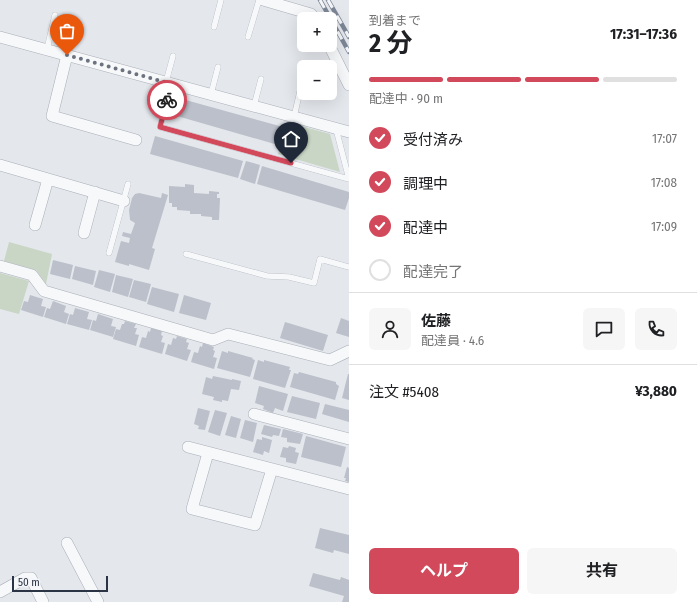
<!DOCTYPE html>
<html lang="ja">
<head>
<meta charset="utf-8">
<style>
	:root { --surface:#fff; --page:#f6f6f6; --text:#202124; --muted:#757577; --line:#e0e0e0; --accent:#d1495b }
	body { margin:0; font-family:"Fira Sans Condensed","Noto Sans JP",sans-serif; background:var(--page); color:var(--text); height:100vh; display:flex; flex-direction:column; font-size:15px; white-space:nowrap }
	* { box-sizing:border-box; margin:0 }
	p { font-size:13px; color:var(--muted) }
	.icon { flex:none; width:22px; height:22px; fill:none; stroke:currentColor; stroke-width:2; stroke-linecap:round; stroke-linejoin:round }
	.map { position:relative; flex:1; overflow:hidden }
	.drawer { display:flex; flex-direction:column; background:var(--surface); width:348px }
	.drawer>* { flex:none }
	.controls { position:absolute; left:297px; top:12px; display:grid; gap:8px }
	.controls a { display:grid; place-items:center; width:40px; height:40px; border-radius:6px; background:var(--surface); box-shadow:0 4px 16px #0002; font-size:20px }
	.scale { position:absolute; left:12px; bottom:10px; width:96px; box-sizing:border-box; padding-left:4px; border:2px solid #2b3445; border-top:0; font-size:11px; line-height:14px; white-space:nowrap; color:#2b3445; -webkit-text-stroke:3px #f4f6f9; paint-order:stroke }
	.pin { position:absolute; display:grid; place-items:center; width:34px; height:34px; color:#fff; margin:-41px -17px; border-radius:50% 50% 50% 0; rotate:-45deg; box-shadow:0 0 4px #0007 }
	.pin .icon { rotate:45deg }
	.courier { position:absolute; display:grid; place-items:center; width:40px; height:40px; margin:-20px; border:3px solid #d1495b; border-radius:50%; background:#fff; color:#222; box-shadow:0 1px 5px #0007 }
	.head em { font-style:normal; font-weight:700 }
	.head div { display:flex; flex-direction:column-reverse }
	.head { display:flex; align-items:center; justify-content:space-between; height:68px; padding:0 20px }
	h1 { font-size:26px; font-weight:700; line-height:30px }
	.bar { display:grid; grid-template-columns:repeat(4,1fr); gap:6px 4px; align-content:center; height:48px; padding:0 20px }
	.bar i { height:5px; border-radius:3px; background:var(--line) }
	.bar .on { background:var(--accent) }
	.bar p { grid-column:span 4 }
	.line { display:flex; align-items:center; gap:10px; padding:0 20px; border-top:1px solid var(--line) }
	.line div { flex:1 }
	.round { display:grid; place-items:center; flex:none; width:42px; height:42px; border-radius:6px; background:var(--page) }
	ol { padding:0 20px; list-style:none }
	li { display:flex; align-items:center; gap:12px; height:44px }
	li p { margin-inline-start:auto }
	li .icon { padding:4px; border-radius:50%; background:var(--accent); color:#fff; stroke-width:4 }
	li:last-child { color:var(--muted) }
	li i { width:22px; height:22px; border:2px solid var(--line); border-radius:50% }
	.action { display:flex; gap:8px; margin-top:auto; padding:8px 20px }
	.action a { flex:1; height:46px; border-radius:6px; background:var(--accent); color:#fff; font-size:16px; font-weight:700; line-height:46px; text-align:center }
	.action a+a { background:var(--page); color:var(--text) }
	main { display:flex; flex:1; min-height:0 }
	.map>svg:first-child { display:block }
	.green { fill:#c9d6c5 }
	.building { fill:#bbc0ca }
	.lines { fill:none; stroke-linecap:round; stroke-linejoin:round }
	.service-casing { stroke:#a9aeb7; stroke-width:6 }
	.minor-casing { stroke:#a9aeb7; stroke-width:12 }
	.service { stroke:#f7f8fa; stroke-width:5.5 }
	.minor { stroke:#f7f8fa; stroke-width:11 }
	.rail-casing { stroke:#7d8696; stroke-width:4.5 }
	.rail { stroke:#f4f6f9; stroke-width:3; stroke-dasharray:9; stroke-linecap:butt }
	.done { stroke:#6c737f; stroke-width:4; stroke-dasharray:0 7.2 }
	.route { stroke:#d1495b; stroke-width:5 }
</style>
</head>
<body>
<main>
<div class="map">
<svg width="349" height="602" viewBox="0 0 349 602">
	<rect width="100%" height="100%" fill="#e4e7ec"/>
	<path class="green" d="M287,122L330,134L340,172L278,154Z
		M9,242L52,254L46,284L36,270L4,261Z
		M0,273L29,281L19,314L0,309Z"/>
	<path class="building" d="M182,99L283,127L278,145L177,116Z
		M155,136L243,161L238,178L150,154Z
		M246,161L260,165L255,184L240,179Z
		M262,166L349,192V198L345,210L257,184Z
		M185,184L194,185V193L209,194V191L219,192V194H217V198H220L219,220H212V217L201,216V214H190V211L177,210V207H172V203H169V186L185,187Z
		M139,193L161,198L162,193L168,195L152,248L155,249L149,270L129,264V266L115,262L121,241L129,243L130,238L122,236L123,232L131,234L135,223L130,220L129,210L132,198L135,194Z
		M53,260L73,265L70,279L50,274Z
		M75,266L96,271L93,285L72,279Z
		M99,270L115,274L110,292L94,287Z
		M116,275L133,279L128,297L112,292Z
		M134,280L151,284L146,302L129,297Z
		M152,287L179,294L174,312L147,304Z
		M30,295L43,299L41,306L46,307L43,317L21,310L24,301L28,302Z
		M184,295L211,303L206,320L179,313Z
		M53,301L66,306L64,312L69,314L66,324L44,317L47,308L50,309Z
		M75,308L89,312L87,319L92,320L89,330L67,324L70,314L73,315Z
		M98,314L113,319L111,326L116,327L113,337L90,330L93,320L96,321Z
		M341,318L349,321V337L336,333Z
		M125,321L136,324L134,328H137L135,334L139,335L136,346L113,339L116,329L120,330L122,324H124Z
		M285,322L328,335L323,351L280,338Z
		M151,328L162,331L161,335L163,336L161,342L165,343L162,354L139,347L142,337L146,338L148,331L150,332Z
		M177,336L187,339L186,342L189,343L187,349L191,350L187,361L165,354L168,344L171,345L173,338L176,339Z
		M203,343L214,347L213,350L215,351L213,357L217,358L214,369L191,362L194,352L198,353L200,346L202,347Z
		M222,351L228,353V351L253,358L252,359L255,360L250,377L217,368Z
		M258,360L264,362V360L290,367L289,370H291L285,388L253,379Z
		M299,372L336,382V384L339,386L335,400L290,387L294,373L298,374Z
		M348,374H349V400L342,398Z
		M213,376L232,380V379L241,381L239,390L231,389L228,401L222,400V402L213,400L214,397L202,394L206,377L212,379Z
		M259,386L288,394L283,411L275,408L273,413L263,409L264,406L255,403Z
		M292,396L320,403L316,419L287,412Z
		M325,404L349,410V422L322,414Z
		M198,408L210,411L205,430L198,429L199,426L194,424Z
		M215,410L227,413L220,436L208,432Z
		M231,416L241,419L236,438L225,435Z
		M245,420L257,423L253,442L240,438Z
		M264,425L281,429L279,436L273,435L272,437L261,434Z
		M283,429L303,434L300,444L287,442V438L281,437Z
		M306,436L346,447L341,467L301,457Z
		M262,437L272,440L269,453L264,451L263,455L253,452L257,439L262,440Z
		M289,446L296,448L295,452L299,453L296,464L286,462V458L280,457L283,447L288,448Z
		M347,467L349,468V482L345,481L346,478H344Z
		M320,528L349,535V554L334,550L333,553L315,548Z
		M313,573L340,580L341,577L349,580V602H342L344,596L309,586Z"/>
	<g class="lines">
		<g class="service-casing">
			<path id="service" d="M214,27L221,0
				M248,37L259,0
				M47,49L55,15
				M166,82L173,56
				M172,84L160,127L349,179L336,129
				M211,94L218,67
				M254,106L261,79
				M294,117L300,91
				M109,253L128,184
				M186,254L267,276L289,277L314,283L320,259L349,267"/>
		</g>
		<g class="minor-casing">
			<path id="minor" d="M263,0L311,14L315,19
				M0,37L349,132
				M329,45L349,85
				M67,55L52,116L136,140
				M0,165L124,201
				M35,225L48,179
				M84,233L95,192
				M0,266L32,275L44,291L213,340L228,334L330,360L349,351
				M254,414L349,439
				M188,447L349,489
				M208,453L192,509L255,525L272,469
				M67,543L98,602
				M0,592L25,578H31L43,602"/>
		</g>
		<use href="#service" class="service"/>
		<use href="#minor" class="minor"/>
		<g class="rail-casing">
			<path id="rail" d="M320,0L349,52
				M328,0L349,37"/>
		</g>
		<use href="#rail" class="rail"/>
	</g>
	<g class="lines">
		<path class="done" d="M67,55L172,84L167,100"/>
		<path class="route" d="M167,100L160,127L291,163"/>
	</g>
</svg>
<div class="controls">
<a>+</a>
<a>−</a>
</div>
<div class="scale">50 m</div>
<div class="pin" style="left:67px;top:55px;background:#ea580c"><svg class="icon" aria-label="bag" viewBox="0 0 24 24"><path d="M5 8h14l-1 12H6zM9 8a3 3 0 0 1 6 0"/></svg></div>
<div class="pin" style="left:291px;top:163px;background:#1f2937"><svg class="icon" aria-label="home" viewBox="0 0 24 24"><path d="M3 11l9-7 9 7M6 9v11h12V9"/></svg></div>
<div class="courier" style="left:167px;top:100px"><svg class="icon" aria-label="bike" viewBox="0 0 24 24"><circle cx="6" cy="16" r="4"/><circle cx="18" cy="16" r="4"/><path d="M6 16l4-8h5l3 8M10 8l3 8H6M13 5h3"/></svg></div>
</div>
<section class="drawer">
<div class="head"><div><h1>2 分</h1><p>到着まで</p></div><em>17:31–17:36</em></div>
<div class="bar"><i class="on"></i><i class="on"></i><i class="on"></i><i></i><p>配達中 · 90 m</p></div>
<ol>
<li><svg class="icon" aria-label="check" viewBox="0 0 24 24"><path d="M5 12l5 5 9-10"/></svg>受付済み<p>17:07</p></li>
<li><svg class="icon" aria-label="check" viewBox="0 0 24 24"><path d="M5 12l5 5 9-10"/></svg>調理中<p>17:08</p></li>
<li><svg class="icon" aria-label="check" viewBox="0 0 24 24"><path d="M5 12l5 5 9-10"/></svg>配達中<p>17:09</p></li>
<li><i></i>配達完了</li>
</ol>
<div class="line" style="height:72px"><a class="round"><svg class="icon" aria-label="person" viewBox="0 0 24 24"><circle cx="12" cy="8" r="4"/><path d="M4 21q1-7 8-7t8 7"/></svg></a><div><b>佐藤</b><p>配達員 · 4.6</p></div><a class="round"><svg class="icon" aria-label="chat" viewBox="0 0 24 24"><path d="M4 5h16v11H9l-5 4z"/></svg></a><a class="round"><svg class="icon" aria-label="phone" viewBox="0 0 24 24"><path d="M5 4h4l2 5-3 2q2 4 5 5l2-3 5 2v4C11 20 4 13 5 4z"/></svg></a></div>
<div class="line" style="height:52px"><div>注文 #5408</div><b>¥3,880</b></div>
<div class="action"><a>ヘルプ</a><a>共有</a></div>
</section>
</main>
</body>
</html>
